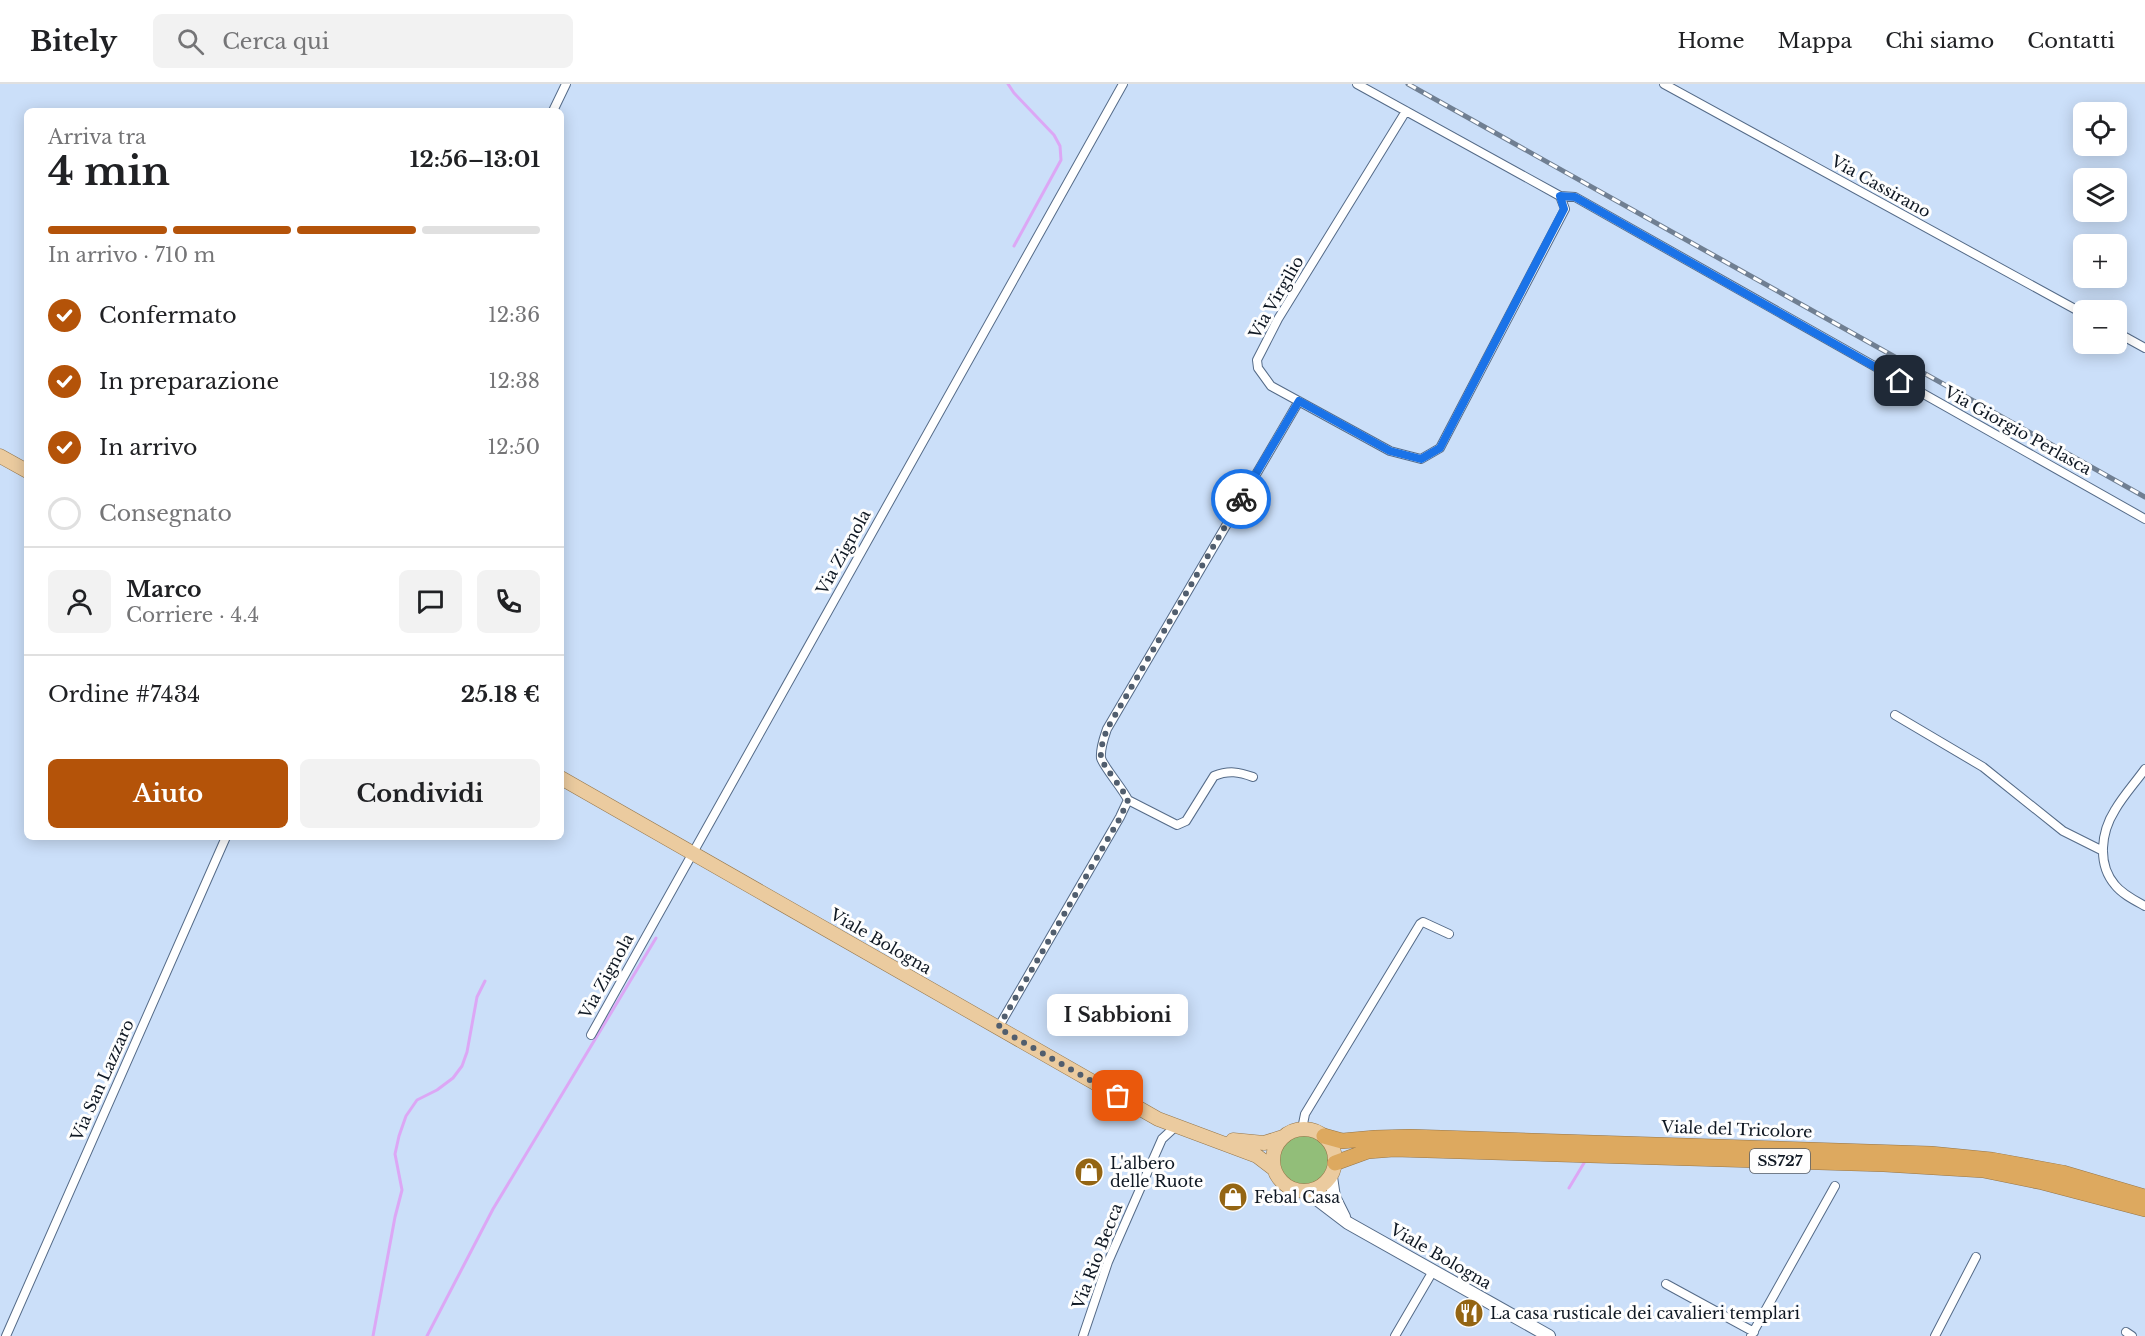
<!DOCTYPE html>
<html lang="it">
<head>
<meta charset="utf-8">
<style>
	:root { --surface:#fff; --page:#f2f2f2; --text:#202124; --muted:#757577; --line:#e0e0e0; --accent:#b45309 }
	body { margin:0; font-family:"Libre Baskerville",serif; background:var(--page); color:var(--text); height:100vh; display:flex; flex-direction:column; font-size:22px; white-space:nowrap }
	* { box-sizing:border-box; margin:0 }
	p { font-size:20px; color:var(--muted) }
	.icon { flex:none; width:33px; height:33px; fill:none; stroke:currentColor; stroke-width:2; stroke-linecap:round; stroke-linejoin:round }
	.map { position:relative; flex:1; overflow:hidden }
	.details { position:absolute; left:24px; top:24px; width:540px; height:732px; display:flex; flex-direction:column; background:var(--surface); border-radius:9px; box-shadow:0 3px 15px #0003 }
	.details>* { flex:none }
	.tools { position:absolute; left:2073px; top:18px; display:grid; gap:12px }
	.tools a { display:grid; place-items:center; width:54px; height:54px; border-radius:9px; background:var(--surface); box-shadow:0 3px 15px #0003; font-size:30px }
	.pin { position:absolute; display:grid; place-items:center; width:51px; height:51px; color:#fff; margin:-26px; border-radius:12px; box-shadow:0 3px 9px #0006 }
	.courier { position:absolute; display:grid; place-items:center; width:60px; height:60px; margin:-30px; border:4px solid #1a73e8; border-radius:50%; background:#fff; color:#222; box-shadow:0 2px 8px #0007 }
	.bubble { position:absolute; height:42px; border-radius:9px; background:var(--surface); box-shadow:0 3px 15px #0003; font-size:20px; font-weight:700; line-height:42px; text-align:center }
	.summary em { font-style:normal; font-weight:700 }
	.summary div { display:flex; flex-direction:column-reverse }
	.summary { display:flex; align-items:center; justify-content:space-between; height:102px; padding:0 24px }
	h1 { font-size:39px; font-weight:700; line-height:45px }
	.bar { display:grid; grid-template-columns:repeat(4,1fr); gap:9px 6px; align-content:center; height:72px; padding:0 24px }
	.bar i { height:8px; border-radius:4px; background:var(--line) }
	.bar .current { background:var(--accent) }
	.bar p { grid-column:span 4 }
	.line { display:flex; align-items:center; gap:15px; padding:0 24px; border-top:2px solid var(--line) }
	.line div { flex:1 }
	.round { display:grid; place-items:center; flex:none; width:63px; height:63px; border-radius:9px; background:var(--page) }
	ol { padding:0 24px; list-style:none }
	li { display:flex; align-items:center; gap:18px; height:66px }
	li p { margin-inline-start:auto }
	li .icon { padding:6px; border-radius:50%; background:var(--accent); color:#fff; stroke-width:4 }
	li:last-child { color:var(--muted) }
	li i { width:33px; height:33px; border:3px solid var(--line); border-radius:50% }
	.cta { display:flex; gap:12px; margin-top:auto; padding:12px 24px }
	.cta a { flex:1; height:69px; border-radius:9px; background:var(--accent); color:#fff; font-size:24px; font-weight:700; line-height:69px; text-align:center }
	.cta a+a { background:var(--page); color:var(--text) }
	header { display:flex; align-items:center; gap:36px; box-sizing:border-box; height:84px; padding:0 30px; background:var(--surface); border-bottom:2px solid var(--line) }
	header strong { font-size:28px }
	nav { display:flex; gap:33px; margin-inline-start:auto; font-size:21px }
	.search { width:420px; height:54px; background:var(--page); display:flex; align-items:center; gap:15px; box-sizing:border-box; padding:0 21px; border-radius:9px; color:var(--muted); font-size:22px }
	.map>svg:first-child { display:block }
	.green { fill:#92be79 }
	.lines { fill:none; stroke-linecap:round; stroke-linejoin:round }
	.stream { stroke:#dca7f5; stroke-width:3 }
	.street-casing { stroke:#556b88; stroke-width:10 }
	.secondary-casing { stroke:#556b88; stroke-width:14 }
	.primary-casing { stroke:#95764a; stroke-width:15 }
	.highway-casing { stroke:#95764a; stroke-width:16 }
	.street { stroke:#fff; stroke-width:8 }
	.secondary { stroke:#fff; stroke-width:12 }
	.primary { stroke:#ebcb9f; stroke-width:14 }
	.highway { stroke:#dda95f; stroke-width:15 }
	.rail-casing { stroke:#707f92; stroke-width:5 }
	.rail { stroke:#fefefe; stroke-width:3; stroke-dasharray:9; stroke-linecap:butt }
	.done { stroke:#515e6e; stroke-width:6; stroke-dasharray:0 10.8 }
	.route { stroke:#1a73e8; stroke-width:8 }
	.labels { text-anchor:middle; stroke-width:6; stroke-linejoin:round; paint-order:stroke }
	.shield { fill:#fefefe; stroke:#575d65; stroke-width:1.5 }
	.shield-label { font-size:15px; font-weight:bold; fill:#0f1823 }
	.street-label { font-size:16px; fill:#0f1823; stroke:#fefefe }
	.poi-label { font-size:16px; fill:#0f1823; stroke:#fefefe; text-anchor:start }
</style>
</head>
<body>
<header>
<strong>Bitely</strong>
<div class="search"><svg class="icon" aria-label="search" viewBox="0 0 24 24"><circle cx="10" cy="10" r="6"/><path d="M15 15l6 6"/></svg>Cerca qui</div>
<nav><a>Home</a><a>Mappa</a><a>Chi siamo</a><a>Contatti</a></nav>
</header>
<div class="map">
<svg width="2145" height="1252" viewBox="0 0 2145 1252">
	<rect width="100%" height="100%" fill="#cbdff9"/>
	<path class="green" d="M1279 1076a25 25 0 1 1 50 0a25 25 0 1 1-50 0Z"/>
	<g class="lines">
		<path class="stream" d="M1008,0L1014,9L1054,51L1060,62L1061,76L1014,162
			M1569,1104L1584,1079
			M373,1252L395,1133L402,1106L395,1070L399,1052L406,1032L417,1016L437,1006L453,994L462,982L467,968L477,913L485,897
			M427,1252L493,1125L656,854"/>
		<g class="street-casing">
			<path id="street" d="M1357,0L1560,112L1565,125L1440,364L1421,375L1390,367L1271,302L1258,284L1257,276L1278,235L1406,27
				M1664,0L2084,230
				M553,27L566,0
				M1560,112L1575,113L2145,435
				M2116,248L2145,264
				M1895,631L1983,683L2063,747L2103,767
				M2145,685C2135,699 2123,712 2115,726C2101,748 2097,780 2115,801C2122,810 2134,816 2145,822
				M1128,716L1177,741L1186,737L1214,692C1229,686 1239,688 1253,693
				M998,944L1120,733L1128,716C1123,705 1103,682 1101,674C1100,664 1104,654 1107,645L1299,317
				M591,951L1123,0
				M1302,1045L1305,1030L1420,840L1423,838L1449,850
				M1666,1200L1754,1248
				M2126,1248L2132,1252
				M6,1252L226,753
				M1083,1252L1108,1178L1162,1055L1176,1042
				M1395,1252L1433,1187
				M1751,1252L1835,1102
				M1935,1252L1976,1173"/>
		</g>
		<g class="secondary-casing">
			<path id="secondary" d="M1331,1093L1334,1113L1344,1133
				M1306,1107L1348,1139L1549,1252"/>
		</g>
		<g class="primary-casing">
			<path id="primary" d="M0,372L27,387
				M561,694L1158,1035L1257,1072L1274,1085
				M1273 1076a31 31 0 1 1 62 0a31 31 0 1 1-62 0Z
				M1233,1056L1264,1059L1283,1053"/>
		</g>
		<g class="highway-casing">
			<path id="highway" d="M1324,1052L1342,1057L1375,1054L1410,1053L1931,1070L1992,1076L2063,1089L2145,1113
				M1335,1079L1368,1067L1394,1065L1884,1080L1983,1086L2042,1098L2145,1125"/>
		</g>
		<use href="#street" class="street"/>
		<use href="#secondary" class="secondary"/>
		<use href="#primary" class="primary"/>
		<use href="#highway" class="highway"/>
		<g class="rail-casing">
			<path id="rail" d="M1408,0L2145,413"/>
		</g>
		<use href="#rail" class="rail"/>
	</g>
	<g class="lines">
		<path class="done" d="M1118,1012L998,944L1120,734L1128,716C1123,705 1103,682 1101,674C1100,664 1104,654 1107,645L1241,415"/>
		<path class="route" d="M1241,415L1299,317L1390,367L1421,375L1440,364L1564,125L1560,112L1575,113L1900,297"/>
	</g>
	<defs>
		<g id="shop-disc" transform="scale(1.5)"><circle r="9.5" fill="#946513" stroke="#fefefe"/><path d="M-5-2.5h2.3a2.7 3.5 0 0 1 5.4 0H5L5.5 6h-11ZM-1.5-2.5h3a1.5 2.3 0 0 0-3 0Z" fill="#fff"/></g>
		<g id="restaurant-disc" transform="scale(1.5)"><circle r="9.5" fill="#946513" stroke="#fefefe"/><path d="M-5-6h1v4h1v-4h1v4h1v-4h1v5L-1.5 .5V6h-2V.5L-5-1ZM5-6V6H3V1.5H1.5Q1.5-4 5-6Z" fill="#fff"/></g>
	</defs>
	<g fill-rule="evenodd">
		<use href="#shop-disc" x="1089" y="1088"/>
		<use href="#shop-disc" x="1233" y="1113"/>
		<use href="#restaurant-disc" x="1469" y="1229"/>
	</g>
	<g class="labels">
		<rect class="shield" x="1750" y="1065" width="60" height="24" rx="4.5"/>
		<g class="shield-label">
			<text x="1780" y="1082">SS727</text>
		</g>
		<g class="street-label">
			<text transform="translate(1881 102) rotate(29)" y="6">Via Cassirano</text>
			<text transform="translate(1276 213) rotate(-60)" y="6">Via Virgilio</text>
			<text transform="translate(2018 346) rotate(29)" y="6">Via Giorgio Perlasca</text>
			<text transform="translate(843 468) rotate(-61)" y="6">Via Zignola</text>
			<text transform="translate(881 857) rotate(30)" y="6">Viale Bologna</text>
			<text transform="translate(606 892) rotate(-61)" y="6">Via Zignola</text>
			<text transform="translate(102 996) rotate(-66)" y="6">Via San Lazzaro</text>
			<text transform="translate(1737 1045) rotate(2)" y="6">Viale del Tricolore</text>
			<text transform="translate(1097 1172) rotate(-69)" y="6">Via Rio Becca</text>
			<text transform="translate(1441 1172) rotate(30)" y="6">Viale Bologna</text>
		</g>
		<g class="poi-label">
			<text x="1110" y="1085">L'albero<tspan x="1110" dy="18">delle Ruote</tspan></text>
			<text x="1254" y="1119">Febal Casa</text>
			<text x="1490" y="1235">La casa rusticale dei cavalieri templari</text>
		</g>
	</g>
</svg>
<div class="tools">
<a><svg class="icon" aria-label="locate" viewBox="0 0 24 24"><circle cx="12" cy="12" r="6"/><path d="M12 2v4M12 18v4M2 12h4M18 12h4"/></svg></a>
<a><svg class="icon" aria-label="layers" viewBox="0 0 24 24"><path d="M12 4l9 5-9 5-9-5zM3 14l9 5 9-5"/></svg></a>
<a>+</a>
<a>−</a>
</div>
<div class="pin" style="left:1118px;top:1012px;background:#ea580c"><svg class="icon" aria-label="bag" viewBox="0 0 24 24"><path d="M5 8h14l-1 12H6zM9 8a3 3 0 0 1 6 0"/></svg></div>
<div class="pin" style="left:1900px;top:297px;background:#1f2937"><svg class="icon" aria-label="home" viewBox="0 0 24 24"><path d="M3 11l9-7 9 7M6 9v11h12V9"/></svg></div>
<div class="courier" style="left:1241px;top:415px"><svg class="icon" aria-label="bike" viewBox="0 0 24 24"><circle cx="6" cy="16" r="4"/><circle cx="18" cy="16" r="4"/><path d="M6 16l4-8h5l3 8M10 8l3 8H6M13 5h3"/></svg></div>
<div class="bubble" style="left:1047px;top:910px;width:141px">I Sabbioni</div>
<section class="details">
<div class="summary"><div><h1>4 min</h1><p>Arriva tra</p></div><em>12:56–13:01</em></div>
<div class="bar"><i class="current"></i><i class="current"></i><i class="current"></i><i></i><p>In arrivo · 710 m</p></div>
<ol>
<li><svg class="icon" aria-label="check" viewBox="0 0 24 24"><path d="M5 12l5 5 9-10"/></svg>Confermato<p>12:36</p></li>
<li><svg class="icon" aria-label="check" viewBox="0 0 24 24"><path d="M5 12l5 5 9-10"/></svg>In preparazione<p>12:38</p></li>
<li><svg class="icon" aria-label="check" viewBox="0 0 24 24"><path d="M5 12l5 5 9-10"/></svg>In arrivo<p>12:50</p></li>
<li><i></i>Consegnato</li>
</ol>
<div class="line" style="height:108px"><a class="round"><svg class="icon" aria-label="person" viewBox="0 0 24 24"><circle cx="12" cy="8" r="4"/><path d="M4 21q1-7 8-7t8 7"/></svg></a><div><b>Marco</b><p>Corriere · 4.4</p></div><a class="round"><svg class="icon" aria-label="chat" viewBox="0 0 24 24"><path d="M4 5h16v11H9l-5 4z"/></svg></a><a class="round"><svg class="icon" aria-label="phone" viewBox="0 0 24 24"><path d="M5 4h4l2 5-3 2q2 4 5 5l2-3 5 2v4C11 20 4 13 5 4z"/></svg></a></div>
<div class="line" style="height:78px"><div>Ordine #7434</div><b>25.18 €</b></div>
<div class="cta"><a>Aiuto</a><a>Condividi</a></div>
</section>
</div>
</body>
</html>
